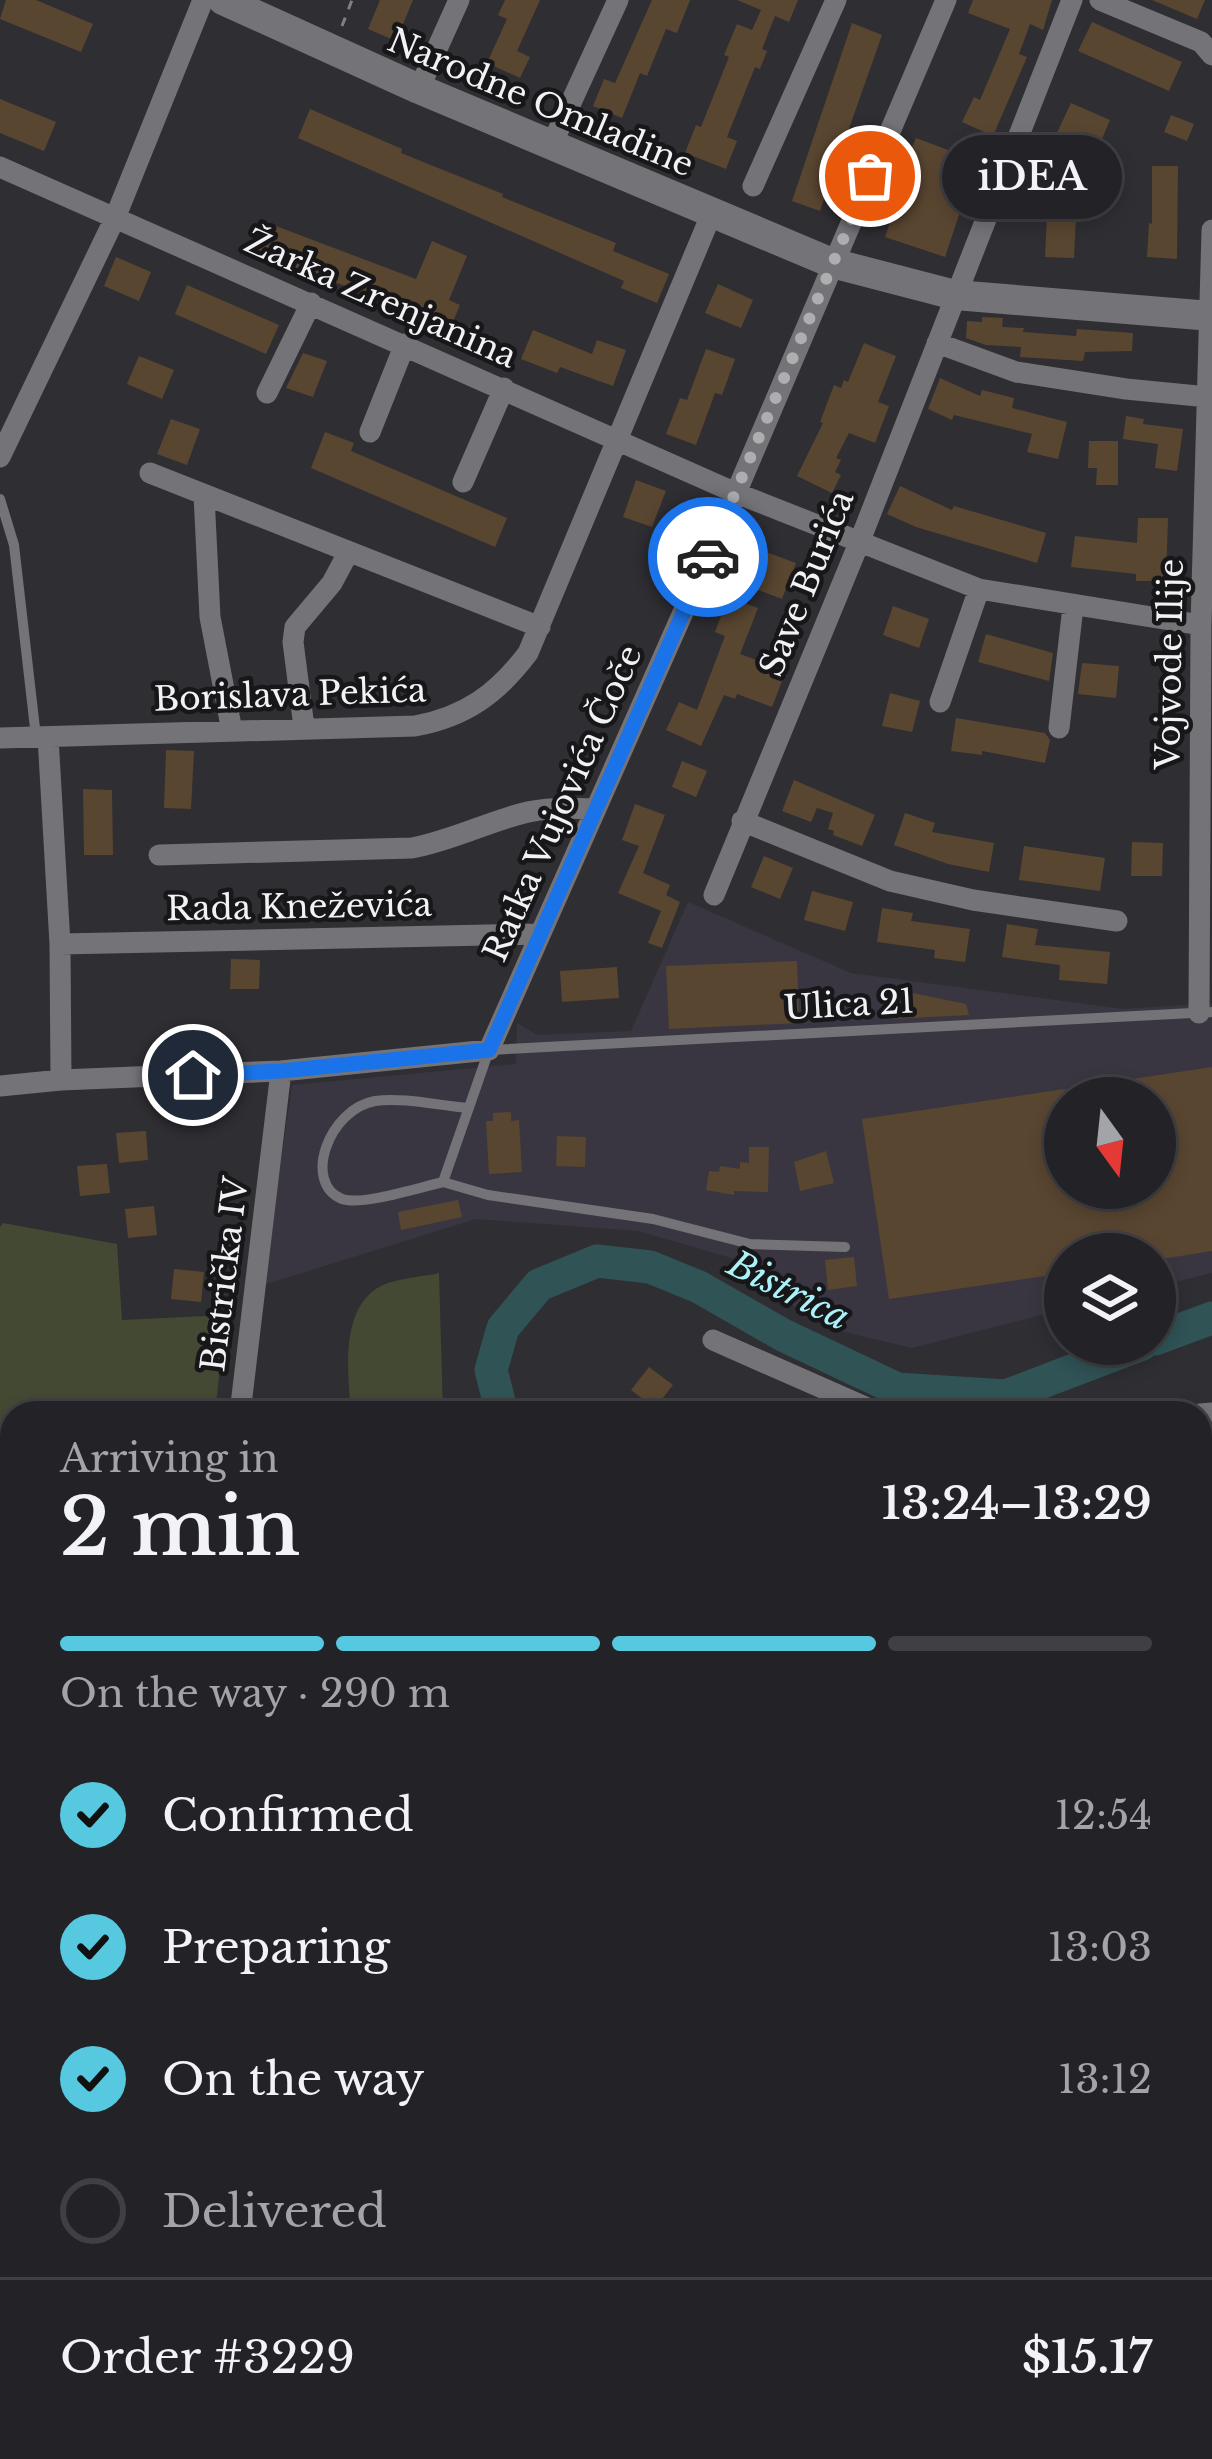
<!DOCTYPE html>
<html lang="en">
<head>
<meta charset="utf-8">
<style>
	:root { --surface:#232226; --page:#2b2a2e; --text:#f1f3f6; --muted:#a3a4a7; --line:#403f43; --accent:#56c9e0 }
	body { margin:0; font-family:"Libre Baskerville",serif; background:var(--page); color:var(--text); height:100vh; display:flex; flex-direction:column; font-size:45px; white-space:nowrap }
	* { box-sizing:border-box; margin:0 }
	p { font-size:39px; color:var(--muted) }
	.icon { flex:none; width:66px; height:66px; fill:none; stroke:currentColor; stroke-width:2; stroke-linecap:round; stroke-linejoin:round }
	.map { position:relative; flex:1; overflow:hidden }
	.drawer { position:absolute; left:0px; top:1401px; width:1212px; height:1059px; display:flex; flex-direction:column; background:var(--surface); border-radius:36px 36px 0 0; box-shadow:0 6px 18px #0003,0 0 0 3px var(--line) }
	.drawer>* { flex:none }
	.needle { width:78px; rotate:165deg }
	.fabs { position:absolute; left:1044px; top:1077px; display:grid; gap:24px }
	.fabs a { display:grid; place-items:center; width:132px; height:132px; border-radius:50%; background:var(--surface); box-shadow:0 6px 18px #0003,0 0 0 3px var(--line); font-size:60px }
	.pin { position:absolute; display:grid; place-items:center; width:102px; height:102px; color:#fff; margin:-51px; border:6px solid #fff; border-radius:50%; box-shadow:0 3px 12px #0007 }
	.courier { position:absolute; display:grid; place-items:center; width:120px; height:120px; margin:-60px; border:9px solid #1a73e8; border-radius:50%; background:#fff; color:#222; box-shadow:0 3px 15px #0007 }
	.bubble { position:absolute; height:84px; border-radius:42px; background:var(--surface); box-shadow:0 6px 18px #0003,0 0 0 3px var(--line); font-size:39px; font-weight:600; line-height:84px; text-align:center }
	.summary em { font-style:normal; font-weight:600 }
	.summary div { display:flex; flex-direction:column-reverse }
	.summary { display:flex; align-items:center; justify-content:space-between; height:204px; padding:0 60px }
	h1 { font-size:78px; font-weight:600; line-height:90px }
	.bar { display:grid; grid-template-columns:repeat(4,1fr); gap:18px 12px; align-content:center; height:144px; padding:0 60px }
	.bar i { height:15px; border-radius:9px; background:var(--line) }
	.bar .current { background:var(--accent) }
	.bar p { grid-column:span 4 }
	.line { display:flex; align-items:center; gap:30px; padding:0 60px; border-top:3px solid var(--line) }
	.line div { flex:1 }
	ol { padding:0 60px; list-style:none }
	li { display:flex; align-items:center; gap:36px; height:132px }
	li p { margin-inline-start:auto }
	li .icon { padding:12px; border-radius:50%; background:var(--accent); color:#111; stroke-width:4 }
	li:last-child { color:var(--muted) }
	li i { width:66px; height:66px; border:6px solid var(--line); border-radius:50% }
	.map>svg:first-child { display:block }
	.built { fill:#393641; fill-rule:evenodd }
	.green { fill:#444933 }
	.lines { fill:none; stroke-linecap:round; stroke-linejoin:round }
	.river { stroke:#305356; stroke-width:33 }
	.building { fill:#594631 }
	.path { stroke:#807f83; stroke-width:3; stroke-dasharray:9 9; stroke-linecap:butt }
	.lane { stroke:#747378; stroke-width:10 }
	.street { stroke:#747378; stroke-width:21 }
	.secondary { stroke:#747378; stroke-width:30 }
	.done { stroke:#aeadb0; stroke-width:12; stroke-dasharray:0 21.6 }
	.route { stroke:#1a73e8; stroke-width:15 }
	.labels { text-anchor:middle; stroke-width:9; stroke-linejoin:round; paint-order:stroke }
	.street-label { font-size:33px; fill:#f2f1f4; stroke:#171719 }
	.water-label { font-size:36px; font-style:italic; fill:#aaf2f7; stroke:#171719 }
</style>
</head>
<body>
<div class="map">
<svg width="1212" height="2459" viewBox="0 0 1212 2459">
	<rect width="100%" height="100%" fill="#2f2e33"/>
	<path class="built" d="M688,902L851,973L1123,1009L1212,1003V1273L1155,1287V1254H1065V1309L912,1348L832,1329L737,1272L735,1259L638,1231L476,1219L263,1285L292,1085L516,1064L517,1023L537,1035L631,1031ZM1065,1098H1155V1188H1065Z"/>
	<path class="green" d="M3,1223L117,1244L122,1320L226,1315L215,1413H12V1493L0,1492V1227Z
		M439,1273L443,1413H351C348,1374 339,1308 381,1286C397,1278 422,1277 439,1273Z
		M0,1625L12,1626V1826L0,1840Z
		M224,2448H410L407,2459H219Z"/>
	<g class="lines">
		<path class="river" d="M1155,1339L1212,1318
			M502,1413L491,1370L503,1328L539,1285L597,1261L650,1267L699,1287L783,1335L897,1389L1006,1396L1142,1344
			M0,1946L12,1949"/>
	</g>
	<path class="building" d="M6,0H36L93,24L81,52L0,19Z
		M380,0H413L396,41L368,29Z
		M505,0H540L517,51L530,57L520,78L487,63L507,19L498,15Z
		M652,0H690L677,33L666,29L647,76L640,73L622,118L593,106L604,79L615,83Z
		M737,0H798L789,22L775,16L762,49L767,51L760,69L755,67L727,137L737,141L726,169L685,153L696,125L701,127L729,57L724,55L737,24L752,30L761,10Z
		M973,0H1052L1043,30L1030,24L1019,54L1027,57L993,136L962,122L974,97L980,100L1010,29L968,13Z
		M1152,0H1205L1197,19Z
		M1092,22L1182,62L1169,91L1078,51Z
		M852,23L882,35L820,211L792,201Z
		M0,99L56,122L44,151L0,133Z
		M1071,103L1110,120L1096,153L1056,135Z
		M310,109L402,149L401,153L503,194L502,197L616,243L613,251L669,274L657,303L621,288L624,281L298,138Z
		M1171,115L1194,124L1187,141L1164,132Z
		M916,138L983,163L966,194L945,257L885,237L906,175L901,173Z
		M1152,166H1178L1177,259L1147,257L1149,223L1152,224Z
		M1048,195L1077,196L1074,258L1045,257Z
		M268,223L416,279L432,241L467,256L449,300L460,305L448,333L413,319L415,313L256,252Z
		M116,257L151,272L139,301L104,286Z
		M718,284L753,300L741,328L705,313Z
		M187,285L279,325L266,354L175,314Z
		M982,317L1003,318L1002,327L1024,328L1023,332L1076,336L1077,329L1133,333L1132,351L1085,352L1083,361L1020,357L1021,347L986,345L966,338L967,321L982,322Z
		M533,330L592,354L597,340L626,350L613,386L560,367L557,373L521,359Z
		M864,343L896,356L878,402L889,406L875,443L849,433L836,458L841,460L835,472L841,475L832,493L797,476L823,423L820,422L834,385L841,388L844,380L848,382Z
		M706,349L735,359L722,395L715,393L696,445L666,434L680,398L687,400Z
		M303,353L327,361L313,397L286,388Z
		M139,356L174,370L162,399L127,384Z
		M940,378L980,396L982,390L1014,398L1012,408L1067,422L1058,459L1027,452L1032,434L954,415L952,420L928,409Z
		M1126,416L1144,419L1143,424L1183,429L1177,471L1155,468L1158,444L1123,439Z
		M171,419L200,429L187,465L157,454Z
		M325,432L354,443L351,451L507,518L495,547L311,468Z
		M1089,441H1118V485H1096L1097,468H1088Z
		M636,480L666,491L652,527L623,517Z
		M900,486L952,510L954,506L1046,533L1037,563L916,527L887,514Z
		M1138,518H1168L1166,581H1136V574L1071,567L1075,536L1137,543Z
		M766,552L796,563L782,599L753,588Z
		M728,597L758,608L740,654L786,671L772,707L737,694L735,699L724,695L701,746L666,730L679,702L697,710L725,636L715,632Z
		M893,606L929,619L919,648L883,635Z
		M986,634L1053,653L1049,681L978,662Z
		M1082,663L1119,666L1116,698L1078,694Z
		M890,693L920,701L912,732L882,726Z
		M956,718L1045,733L1050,740L1045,763L982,751V755L951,751Z
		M166,750L194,751L191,809L164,808Z
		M682,761L707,771L696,797L672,787Z
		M794,780L875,815L862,846L833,835L834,831L828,829L833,813L817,808L811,822L782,811Z
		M83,789L112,790L113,855H84Z
		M635,804L665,815L643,873L670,885L666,895L680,902L662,948L648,943L661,911L618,893L639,846L622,840Z
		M905,813L935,823L932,832L994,843L989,872L948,864L894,845Z
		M1132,842L1163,843L1162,876H1131Z
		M1024,846L1105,858L1100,891L1019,880Z
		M764,856L793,868L780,899L751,887Z
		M812,891L853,902L845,931L804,920Z
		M882,908L913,913L911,921L970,929L965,962L934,958L935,950L877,942Z
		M1007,924L1038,929L1035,945L1110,952L1107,984L1059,980L1060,965L1002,957Z
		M231,959L260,960L259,989H230Z
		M797,961L799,1023L669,1029L666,966Z
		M617,967L619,998L562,1002L560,971Z
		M893,989L966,1004L969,1015L892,1019Z
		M1212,1067V1251L1155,1260V1254H1065V1273L889,1299L862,1119L1065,1089V1188H1155V1098H1067L1066,1089Z
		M511,1112V1121L519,1120L522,1172L489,1174L486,1121H493V1113Z
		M146,1131L148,1160L119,1163L116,1133Z
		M557,1136L586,1137L585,1167L556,1166Z
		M749,1147H769L768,1192L734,1191V1195L706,1190L709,1171L719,1172L720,1166L740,1169V1162L749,1163Z
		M826,1151L834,1183L800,1191L794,1162Z
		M107,1164L110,1193L80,1196L77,1166Z
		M458,1200L462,1217L401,1230L398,1212Z
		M154,1206L157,1235L128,1238L125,1209Z
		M854,1257L857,1286L828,1290L825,1260Z
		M174,1269L204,1272L201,1302L171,1299Z
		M649,1367L673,1385L655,1408L631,1390Z"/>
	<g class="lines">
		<path class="path" d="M342,26L352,0"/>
		<path class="lane" d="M0,499L14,545L36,737
			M443,1182C421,1187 362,1206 342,1199C302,1183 329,1109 375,1101C404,1097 440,1106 469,1108
			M845,1247L750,1244L653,1219L488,1195L443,1182L489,1050L1212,1012
			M1200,1632L1212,1635
			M1200,1880L1212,1883
			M1200,2123L1206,2092L1212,2088"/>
		<path class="street" d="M1100,0L1201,42L1212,55
			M419,89L459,0
			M551,146L618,0
			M0,167L736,493L979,589L1201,625
			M753,186L836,0
			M937,343L1016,372L1126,389L1208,397
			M267,393L311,303
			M370,432L405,344
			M0,457L115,218L203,0
			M150,473L540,627
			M463,482L504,388
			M204,495L210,617L232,731
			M940,702L979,589
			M304,727L293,642L295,627L332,583L348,553
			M1059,728L1073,607
			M48,737L60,944L61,1080
			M0,738L415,726C465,717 497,694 528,653L711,215
			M742,821L890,881L973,900L1117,921
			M159,855L412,848C450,841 483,824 520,814C545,807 569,808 595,809
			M714,895L859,543L1072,0
			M60,944L539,934
			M1199,1013L1201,625L1212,230
			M0,1086L61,1080L281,1071L489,1050L736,493L946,0
			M713,1340L879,1413
			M240,1413L281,1071
			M1200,1414L1212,1413
			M0,1869L12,1860
			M0,2042L12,2049
			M1200,2164L1210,2141
			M71,2448L73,2459
			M423,2459L426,2448
			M695,2459V2448
			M940,2459L945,2448
			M1073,2459L1078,2448"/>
		<path class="secondary" d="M223,0L419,89L832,263L955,295L1212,316"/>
	</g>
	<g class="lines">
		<path class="done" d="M708,557L870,176"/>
		<path class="route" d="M193,1075L281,1071L489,1050L708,557"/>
	</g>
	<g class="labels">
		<g class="street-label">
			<text transform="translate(541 102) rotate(23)" y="12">Narodne Omladine</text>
			<text transform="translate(381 298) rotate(24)" y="12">Žarka Zrenjanina</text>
			<text transform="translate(806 583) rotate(-68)" y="12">Save Burića</text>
			<text transform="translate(1169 664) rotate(-89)" y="12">Vojvode Ilije</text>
			<text transform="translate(290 694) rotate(-2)" y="12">Borislava Pekića</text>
			<text transform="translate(562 803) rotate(-66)" y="12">Ratka Vujovića Čoče</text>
			<text transform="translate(299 906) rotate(-1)" y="12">Rada Kneževića</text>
			<text transform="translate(849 1004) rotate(-3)" y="12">Ulica 21</text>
			<text transform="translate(224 1274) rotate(-83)" y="12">Bistrička IV</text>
		</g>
		<g class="water-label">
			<text transform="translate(789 1290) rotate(27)" y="13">Bistrica</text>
		</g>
	</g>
</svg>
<div class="fabs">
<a><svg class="needle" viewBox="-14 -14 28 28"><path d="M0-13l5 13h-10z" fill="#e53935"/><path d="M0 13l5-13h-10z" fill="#a3a4a7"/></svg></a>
<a><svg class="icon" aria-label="layers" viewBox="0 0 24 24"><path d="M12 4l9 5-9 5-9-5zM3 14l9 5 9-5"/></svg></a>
</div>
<div class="pin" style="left:870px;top:176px;background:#ea580c"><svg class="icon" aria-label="bag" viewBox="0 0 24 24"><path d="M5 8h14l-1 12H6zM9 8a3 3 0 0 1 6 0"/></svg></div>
<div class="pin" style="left:193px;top:1075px;background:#1f2937"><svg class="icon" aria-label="home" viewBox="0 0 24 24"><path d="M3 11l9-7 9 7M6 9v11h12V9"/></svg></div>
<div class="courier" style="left:708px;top:557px"><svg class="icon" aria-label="car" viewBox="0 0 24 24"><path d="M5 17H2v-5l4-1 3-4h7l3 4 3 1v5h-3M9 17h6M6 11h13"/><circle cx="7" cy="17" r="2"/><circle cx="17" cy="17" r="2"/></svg></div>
<div class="bubble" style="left:942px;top:135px;width:180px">iDEA</div>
<section class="drawer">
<div class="summary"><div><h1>2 min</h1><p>Arriving in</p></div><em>13:24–13:29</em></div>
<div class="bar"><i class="current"></i><i class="current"></i><i class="current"></i><i></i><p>On the way · 290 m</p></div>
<ol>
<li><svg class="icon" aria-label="check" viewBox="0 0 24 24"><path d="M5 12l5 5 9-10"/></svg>Confirmed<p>12:54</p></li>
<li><svg class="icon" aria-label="check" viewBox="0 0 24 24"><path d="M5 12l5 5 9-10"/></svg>Preparing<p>13:03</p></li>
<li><svg class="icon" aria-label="check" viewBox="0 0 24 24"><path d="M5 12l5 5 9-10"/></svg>On the way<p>13:12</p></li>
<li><i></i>Delivered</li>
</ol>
<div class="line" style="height:156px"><div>Order #3229</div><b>$15.17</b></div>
</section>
</div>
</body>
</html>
